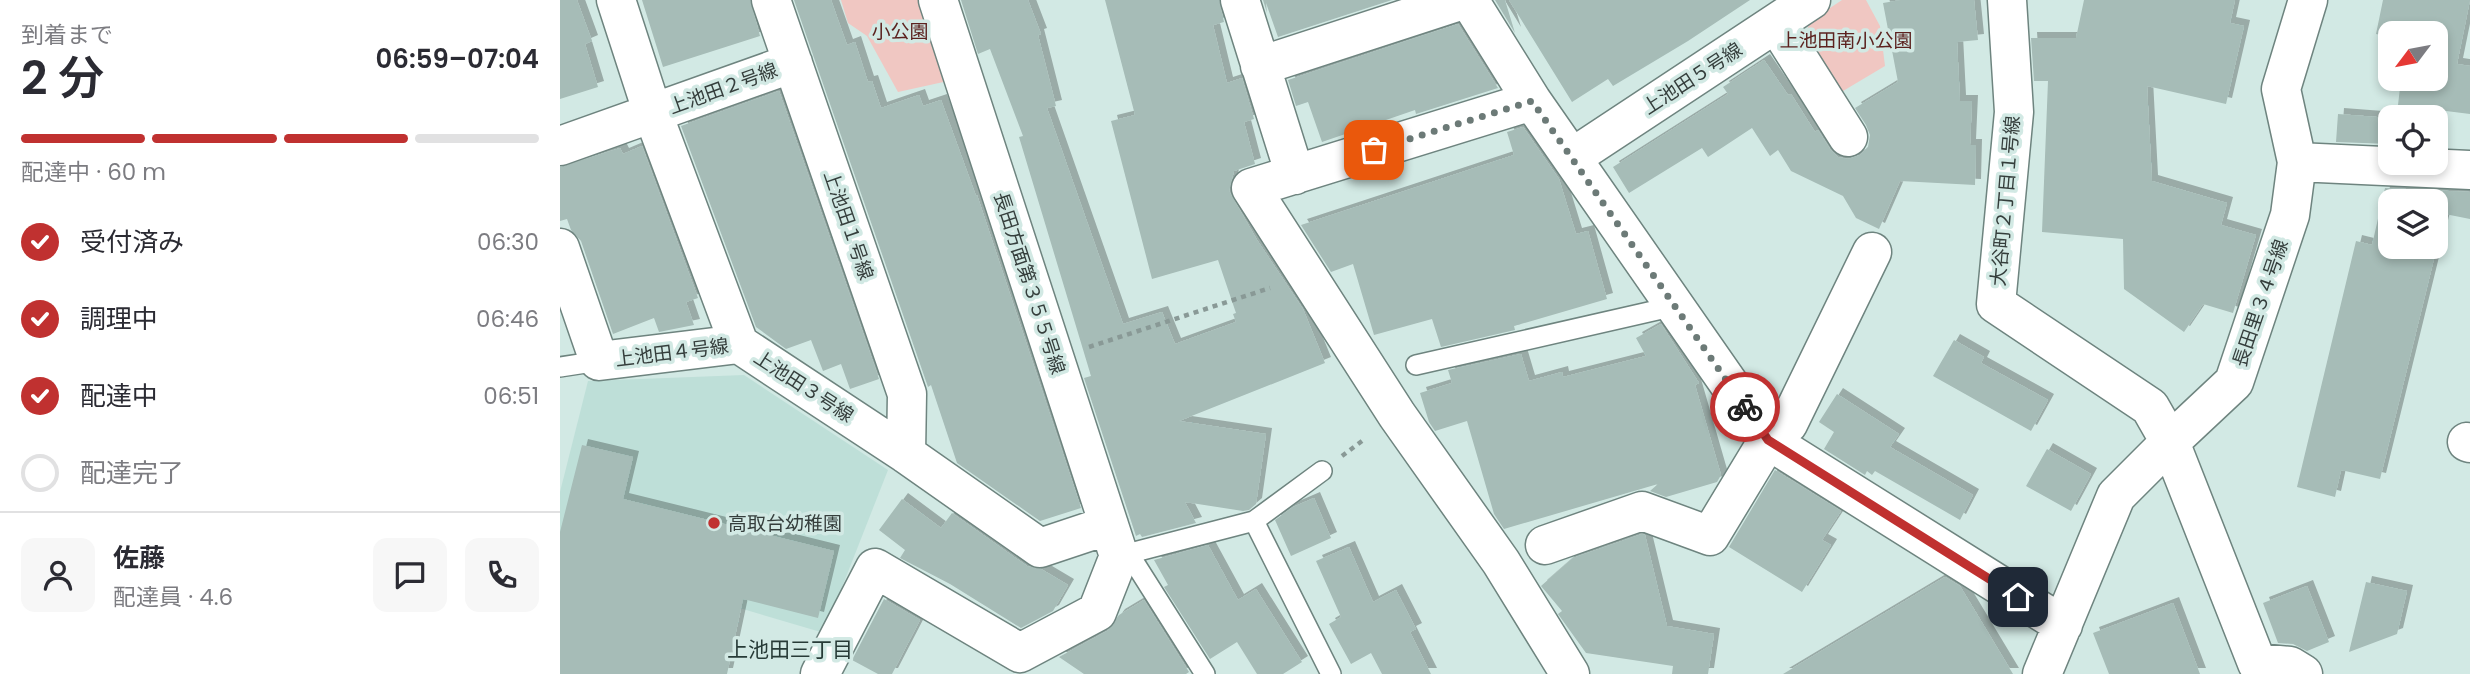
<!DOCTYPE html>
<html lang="ja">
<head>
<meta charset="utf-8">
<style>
	:root { --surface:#fff; --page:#f7f7f7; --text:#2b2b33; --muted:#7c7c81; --line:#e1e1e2; --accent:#c03130 }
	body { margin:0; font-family:Poppins,"Noto Sans JP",sans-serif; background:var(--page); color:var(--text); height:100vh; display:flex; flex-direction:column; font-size:26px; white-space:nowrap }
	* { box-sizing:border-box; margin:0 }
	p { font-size:23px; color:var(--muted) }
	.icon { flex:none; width:38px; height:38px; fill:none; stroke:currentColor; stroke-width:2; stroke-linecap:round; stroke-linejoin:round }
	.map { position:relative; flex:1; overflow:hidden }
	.panel { display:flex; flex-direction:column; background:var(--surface); width:560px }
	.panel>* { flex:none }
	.needle { width:46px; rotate:238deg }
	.controls { position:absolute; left:1818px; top:21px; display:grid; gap:14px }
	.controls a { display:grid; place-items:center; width:70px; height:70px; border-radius:14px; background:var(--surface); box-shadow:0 4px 10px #0003; font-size:35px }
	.pin { position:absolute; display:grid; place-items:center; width:60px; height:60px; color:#fff; margin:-30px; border-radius:14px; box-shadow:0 4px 10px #0006 }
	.courier { position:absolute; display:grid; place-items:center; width:70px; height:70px; margin:-35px; border:5px solid #c03130; border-radius:50%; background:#fff; color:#222; box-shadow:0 2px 9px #0007 }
	.headline em { font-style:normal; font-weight:600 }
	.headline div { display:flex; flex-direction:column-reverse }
	.headline { display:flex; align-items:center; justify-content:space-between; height:119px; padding:0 21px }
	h1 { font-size:46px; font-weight:600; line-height:52px }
	.bar { display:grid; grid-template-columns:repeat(4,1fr); gap:10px 7px; align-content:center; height:84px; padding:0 21px }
	.bar i { height:9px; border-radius:5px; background:var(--line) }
	.bar .on { background:var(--accent) }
	.bar p { grid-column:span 4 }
	.line { display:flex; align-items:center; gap:18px; padding:0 21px; border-top:2px solid var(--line) }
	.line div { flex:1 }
	.round { display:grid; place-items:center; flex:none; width:74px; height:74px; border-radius:14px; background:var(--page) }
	ol { padding:0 21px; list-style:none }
	li { display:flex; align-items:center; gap:21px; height:77px }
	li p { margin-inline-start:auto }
	li .icon { padding:7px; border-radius:50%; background:var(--accent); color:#fff; stroke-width:4 }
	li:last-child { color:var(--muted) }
	li i { width:38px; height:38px; border:4px solid var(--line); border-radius:50% }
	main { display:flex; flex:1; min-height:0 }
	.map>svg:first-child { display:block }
	.built { fill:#bedfd8 }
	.green { fill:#f0c7c2 }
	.building { fill:#a6bcb7; fill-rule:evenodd; filter:url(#shadow) }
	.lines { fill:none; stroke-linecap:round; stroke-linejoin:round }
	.service-casing { stroke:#6e847f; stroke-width:22 }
	.minor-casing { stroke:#6e847f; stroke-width:41 }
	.path { stroke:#899996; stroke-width:4.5; stroke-dasharray:5 5; stroke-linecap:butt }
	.service { stroke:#fff; stroke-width:19 }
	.minor { stroke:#fff; stroke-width:38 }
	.done { stroke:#6c7a77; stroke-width:7; stroke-dasharray:0 12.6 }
	.route { stroke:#c03130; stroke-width:9 }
	.poi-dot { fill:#c03130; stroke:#d2e9e4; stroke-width:2.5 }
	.labels { text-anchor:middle; stroke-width:7; stroke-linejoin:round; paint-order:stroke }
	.park-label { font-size:19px; fill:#5c221f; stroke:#d2e9e4 }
	.street-label { font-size:19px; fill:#353e3c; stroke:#d2e9e4 }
	.poi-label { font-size:19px; fill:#353e3c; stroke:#d2e9e4; text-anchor:start }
	.neighbourhood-label { font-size:21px; fill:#273b37; stroke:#d2e9e4 }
</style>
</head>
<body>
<main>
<section class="panel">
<div class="headline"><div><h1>2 分</h1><p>到着まで</p></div><em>06:59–07:04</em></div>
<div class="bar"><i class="on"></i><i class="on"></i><i class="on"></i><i></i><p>配達中 · 60 m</p></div>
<ol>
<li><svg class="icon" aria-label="check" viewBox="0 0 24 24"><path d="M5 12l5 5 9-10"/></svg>受付済み<p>06:30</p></li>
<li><svg class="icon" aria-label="check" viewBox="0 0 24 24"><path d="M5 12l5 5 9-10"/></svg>調理中<p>06:46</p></li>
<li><svg class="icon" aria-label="check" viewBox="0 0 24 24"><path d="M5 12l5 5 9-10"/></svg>配達中<p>06:51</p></li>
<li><i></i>配達完了</li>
</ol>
<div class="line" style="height:126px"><a class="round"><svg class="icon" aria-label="person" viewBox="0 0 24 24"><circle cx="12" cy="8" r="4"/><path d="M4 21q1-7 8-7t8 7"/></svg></a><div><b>佐藤</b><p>配達員 · 4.6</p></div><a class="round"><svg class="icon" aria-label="chat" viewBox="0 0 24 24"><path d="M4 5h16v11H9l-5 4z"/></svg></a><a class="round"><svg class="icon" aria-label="phone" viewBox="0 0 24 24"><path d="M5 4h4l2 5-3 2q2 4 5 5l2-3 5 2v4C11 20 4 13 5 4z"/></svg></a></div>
</section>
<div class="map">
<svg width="1910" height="674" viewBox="0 0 1910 674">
	<defs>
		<filter id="shadow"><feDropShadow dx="6" dy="-6" stdDeviation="0" flood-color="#0004"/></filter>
	</defs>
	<rect width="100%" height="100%" fill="#d2e9e4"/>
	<path class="built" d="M184,375L328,470L264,633L0,555V492L28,381Z"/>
	<path class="green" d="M281,0H362L388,81L338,92L307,36L288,23Z
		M1282,0H1306L1320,26L1325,66L1278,94L1245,42L1249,22Z"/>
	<path class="building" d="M0,0H17L32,41L25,44L38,87L0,99Z
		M82,0H190L200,36L103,67Z
		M234,0H271L287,45L295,42L308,82L312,81L321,108L359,95L363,106L381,100L416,196L417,195L521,508L480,521L397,463L371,385L368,387Z
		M401,0H468L481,34L478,35L496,106L487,108L563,324L602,312L615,344L676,322L673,314L676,313L658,260L592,279L551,121L575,115L545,0H659L664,22L653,25L667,83L682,78L694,119L684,122L695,164L674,171L669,191L697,240L743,309L765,363L619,421L706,434L696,504L689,510L683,511L625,502L636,523L582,537L580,534L576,536L524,378L531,376L459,137L463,136L430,49L418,54Z
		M703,0H832L718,37L706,3L707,13Z
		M935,0H945L955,33Z
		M949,0H1190L1128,41L1053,86L1048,79L1012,102Z
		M1341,0H1414L1418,40L1397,42L1400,101H1412L1410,145H1416L1415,185L1340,181L1319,229L1296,218L1283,196L1231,171L1218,150L1210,156L1192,128L1148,157L1142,148L1069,193L1053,167L1168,94L1163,87L1204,60L1228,95L1231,94L1255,132L1258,130L1270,149L1278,157L1288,159L1300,155L1308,147L1310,135L1306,125L1295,108L1338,82L1323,3Z
		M1524,0H1675L1670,23L1684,26L1666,104L1587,86L1592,181L1667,203L1661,225L1696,235L1673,313L1643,304L1624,332L1564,289L1563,239L1482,232L1488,81H1474L1471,38H1516Z
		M1823,0H1910L1897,64L1910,66V114L1838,105L1841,79H1876V33H1830V37L1816,34Z
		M898,24L938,88L856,114L855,110L762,142L748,102L736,106L728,80Z
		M219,91L319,379L290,389L281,364L263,371L251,340L226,349L196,327L121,126Z
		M1778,114L1830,118V144L1776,142Z
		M963,127L999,179L1016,234L1028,231L1047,299L954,326L955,330L881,347L872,319L814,335L793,264L771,272L741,225L954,155L947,132Z
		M82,146L138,298L126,302L134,325L99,332L94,318L53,334L21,241L11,230L7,219L0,221V167L60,148L63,154Z
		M1825,188L1910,192V219L1885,214L1820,479L1781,470L1775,497L1737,487L1796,241L1812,245ZM1830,201H1876V247H1830Z
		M1101,324L1139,383L1135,385L1161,475L1157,482L1106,497L1090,491L1098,484L944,529L934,514L907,421L875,431L869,422L860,393L892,383L888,370L961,354L969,381L1002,372L1003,377L1086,356L1076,338Z
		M1394,340L1424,357L1421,363L1488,400L1471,431L1373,376Z
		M1277,394L1339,434L1330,447L1413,495L1400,520L1315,471L1312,475L1307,471L1305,475L1264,449L1274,432L1259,422Z
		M22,445L73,457L63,499L274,551L258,618L183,599L167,674H0V532Z
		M1487,449L1531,474L1511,511L1466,486Z
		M1215,470L1281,511L1262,540L1271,545L1242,592L1169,547Z
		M754,498L771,538L731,556L715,520L733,507Z
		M342,499L381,528L392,513L467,566L481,569L508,585L493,611L461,628L390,584L340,558L345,550L319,530Z
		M1082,534L1085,535L1107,626L1154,634L1148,674H1112L1113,666L1026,653L998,614L1002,611L981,586L1013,558Z
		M648,545L678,600L696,589L742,662L723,674H697L677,642L650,659L604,587L608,585L594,560Z
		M789,547L813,602L836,590L856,629L850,632L871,674H822L811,653L791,664L769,624L781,617L756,561Z
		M1385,577L1400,586L1453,674H1223Z
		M1806,582L1847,591L1837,634L1789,652Z
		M1747,586L1769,642L1747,651L1733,644L1718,643L1703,603Z
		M324,599L360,620L332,674H318L292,660Z
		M584,600L629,672L626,674H524L499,657L547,631L559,615Z
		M1613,603L1640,674H1549L1533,633Z"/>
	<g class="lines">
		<g class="service-casing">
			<path id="service" d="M856,365L1115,306
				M0,367L39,361
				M694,521L771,674
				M569,554L645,674
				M559,556L694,521L762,471"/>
		</g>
		<g class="minor-casing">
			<path id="minor" d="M56,0L93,114L179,344L346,454L480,548L549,525
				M211,0L347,394L346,454
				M680,0L735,175
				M909,0L972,101L1208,440L1503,625
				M1447,0L1454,112L1436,304L1590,407L1610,442L1697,663L1730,666L1743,674
				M1216,23L1288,137
				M700,66L903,0
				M972,101L691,188L837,415L941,562L1010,674
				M0,146L233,63
				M1013,157L1251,0
				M1737,162L1910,170
				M0,248L39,361L179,344
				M1907,442L1910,443
				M985,545L1082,511L1150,536L1208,440L1228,424L1312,252
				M260,674L315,568L460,653L537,612L559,556L378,0
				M1482,674L1556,496L1610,442L1674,382L1730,215L1737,162L1721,89L1748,0"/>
		</g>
		<path class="path" d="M529,347L710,288
			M782,456L806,438"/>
		<use href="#service" class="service"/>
		<use href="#minor" class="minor"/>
	</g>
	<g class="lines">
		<path class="done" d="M814,150L972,101L1185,407"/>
		<path class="route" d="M1185,407L1208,440L1458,597"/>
	</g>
	<circle class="poi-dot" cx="154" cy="523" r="7"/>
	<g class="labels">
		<g class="park-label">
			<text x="340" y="38">小公園</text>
			<text x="1286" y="47">上池田南小公園</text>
		</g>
		<g class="street-label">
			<text transform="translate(1132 78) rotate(-33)" y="7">上池田５号線</text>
			<text transform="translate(163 88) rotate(-20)" y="7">上池田２号線</text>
			<text transform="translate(1445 201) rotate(-85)" y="7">大谷町２丁目１号線</text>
			<text transform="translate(289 225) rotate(71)" y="7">上池田１号線</text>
			<text transform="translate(470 283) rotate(72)" y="7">長田方面第３５５号線</text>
			<text transform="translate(1700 303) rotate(-71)" y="7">長田里３４号線</text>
			<text transform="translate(112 352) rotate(-7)" y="7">上池田４号線</text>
			<text transform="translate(244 386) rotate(33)" y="7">上池田３号線</text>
		</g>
		<g class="poi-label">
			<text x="168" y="530">高取台幼稚園</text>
		</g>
		<g class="neighbourhood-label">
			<text x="230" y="657">上池田三丁目</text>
		</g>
	</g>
</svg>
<div class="controls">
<a><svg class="needle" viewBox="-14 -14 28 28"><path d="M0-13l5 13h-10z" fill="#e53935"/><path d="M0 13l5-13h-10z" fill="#7c7c81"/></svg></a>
<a><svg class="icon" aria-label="locate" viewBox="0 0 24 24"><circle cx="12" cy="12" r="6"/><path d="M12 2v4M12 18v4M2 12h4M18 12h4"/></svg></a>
<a><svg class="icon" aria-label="layers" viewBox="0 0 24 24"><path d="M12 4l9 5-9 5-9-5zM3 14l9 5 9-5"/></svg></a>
</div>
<div class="pin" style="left:814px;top:150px;background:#ea580c"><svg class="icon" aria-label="bag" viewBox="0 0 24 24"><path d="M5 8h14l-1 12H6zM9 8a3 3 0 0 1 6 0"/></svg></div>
<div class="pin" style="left:1458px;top:597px;background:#1f2937"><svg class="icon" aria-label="home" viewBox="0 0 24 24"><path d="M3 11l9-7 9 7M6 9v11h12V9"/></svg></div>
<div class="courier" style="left:1185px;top:407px"><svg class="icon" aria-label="bike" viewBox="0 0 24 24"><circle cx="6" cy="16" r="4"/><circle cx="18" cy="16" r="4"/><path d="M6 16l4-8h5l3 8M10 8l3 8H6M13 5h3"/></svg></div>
</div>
</main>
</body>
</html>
